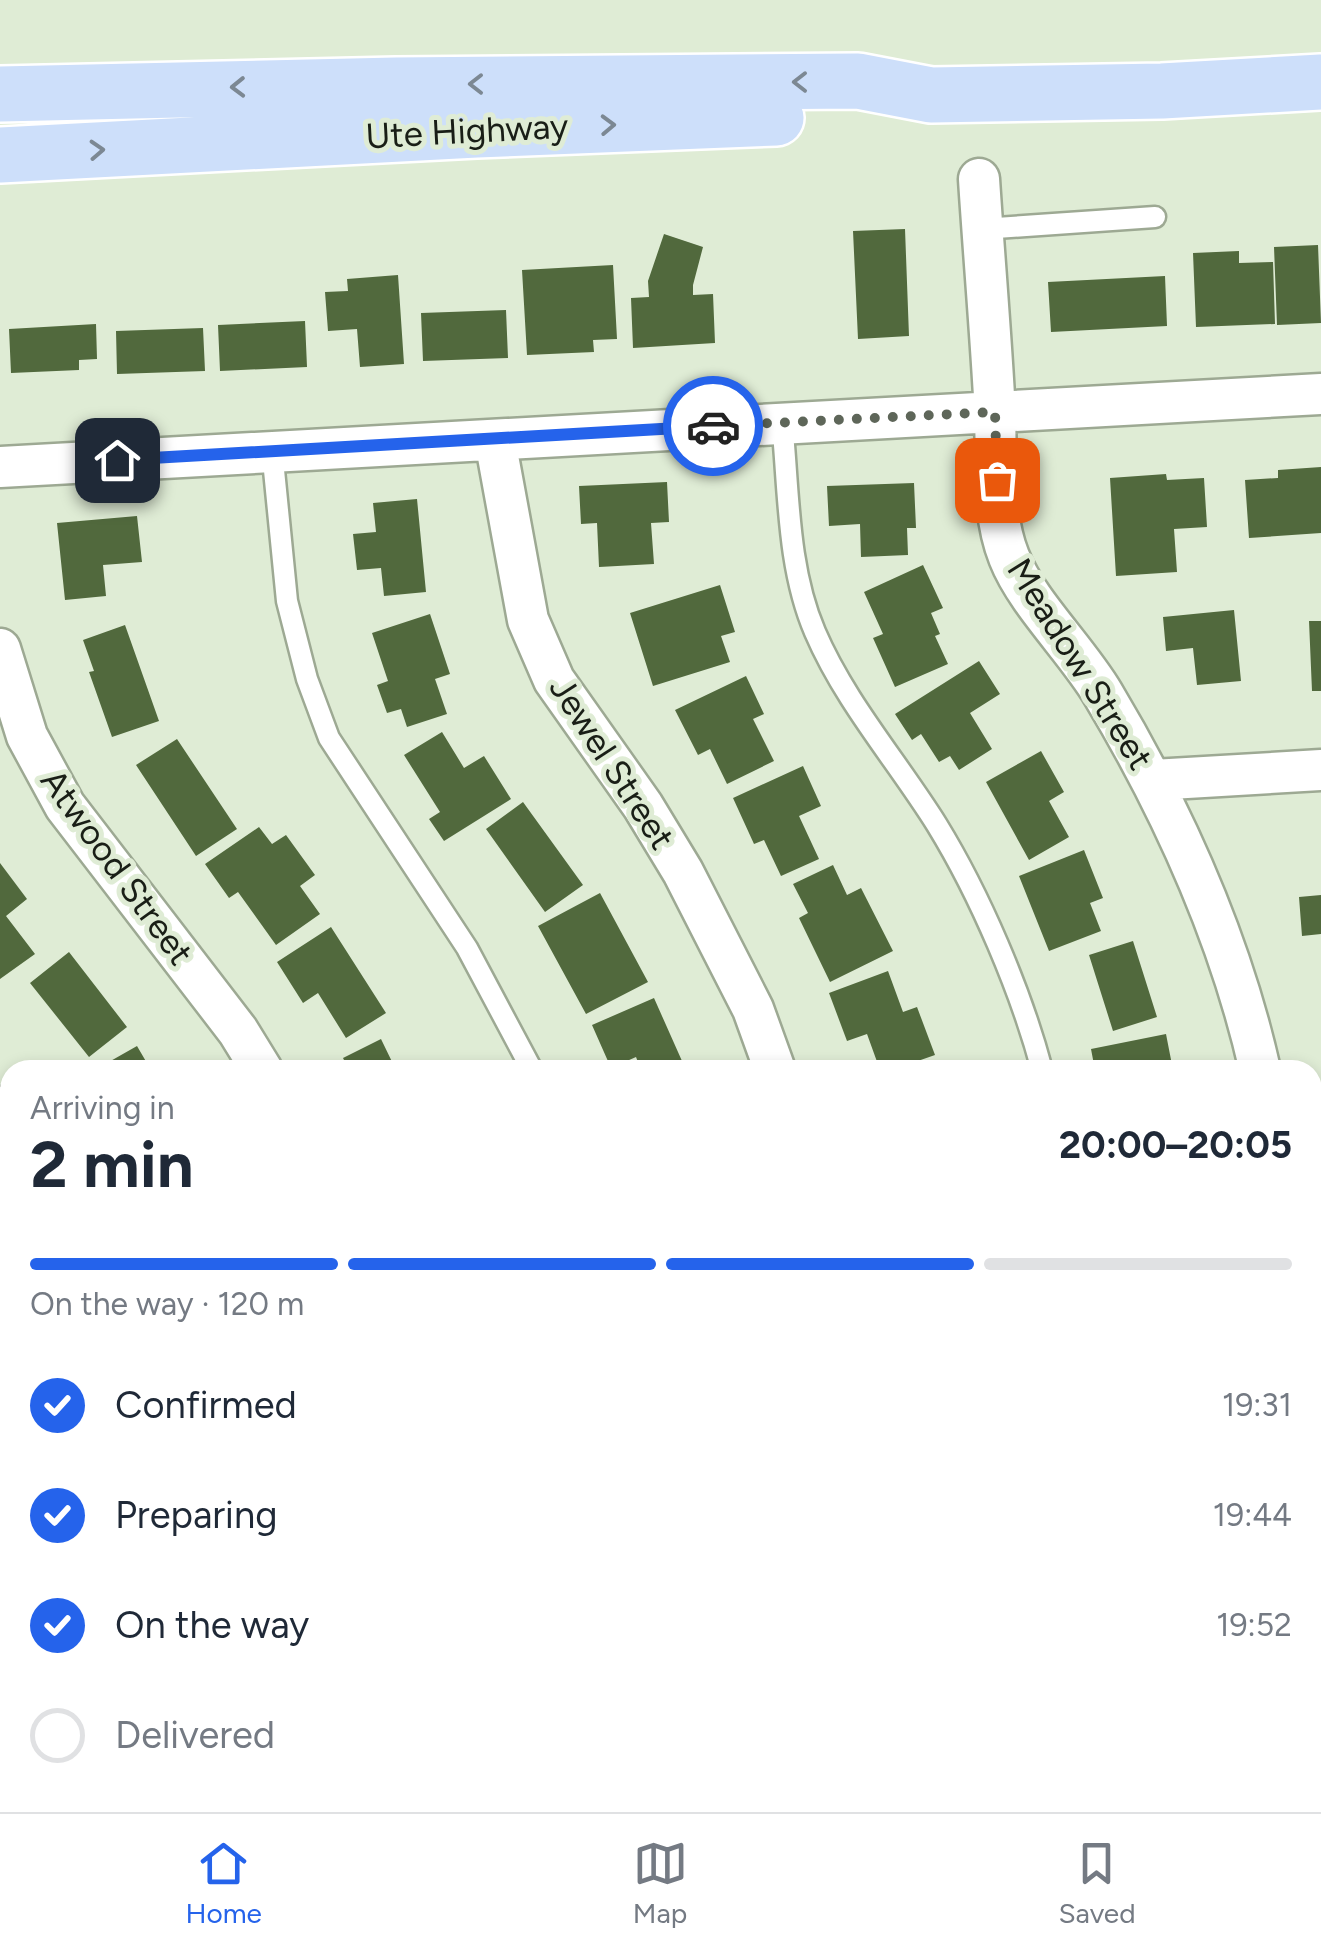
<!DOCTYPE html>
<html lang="en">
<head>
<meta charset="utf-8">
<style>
	:root { --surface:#fff; --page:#f6f6f7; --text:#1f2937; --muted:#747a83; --line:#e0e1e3; --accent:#2563eb }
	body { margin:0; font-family:Figtree,sans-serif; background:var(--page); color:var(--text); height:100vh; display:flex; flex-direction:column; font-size:38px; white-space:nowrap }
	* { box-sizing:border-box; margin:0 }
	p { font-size:32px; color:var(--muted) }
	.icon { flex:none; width:55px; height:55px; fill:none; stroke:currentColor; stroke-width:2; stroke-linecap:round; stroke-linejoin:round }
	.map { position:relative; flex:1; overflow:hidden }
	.sheet { position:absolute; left:0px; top:1060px; width:1322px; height:752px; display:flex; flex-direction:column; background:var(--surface); border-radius:30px 30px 0 0; box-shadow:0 5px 15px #0003 }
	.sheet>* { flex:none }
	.pin { position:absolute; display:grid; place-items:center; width:85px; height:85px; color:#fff; margin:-42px; border-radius:20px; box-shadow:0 5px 15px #0006 }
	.courier { position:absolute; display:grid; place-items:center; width:100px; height:100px; margin:-50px; border:8px solid #2563eb; border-radius:50%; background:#fff; color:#222; box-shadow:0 2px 12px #0007 }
	.summary em { font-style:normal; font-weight:700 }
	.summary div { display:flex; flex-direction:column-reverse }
	.summary { display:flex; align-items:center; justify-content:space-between; height:170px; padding:0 30px }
	h1 { font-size:65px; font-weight:700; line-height:75px }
	.bar { display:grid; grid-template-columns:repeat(4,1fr); gap:15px 10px; align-content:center; height:120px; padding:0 30px }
	.bar i { height:12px; border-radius:8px; background:var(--line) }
	.bar .active { background:var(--accent) }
	.bar p { grid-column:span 4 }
	ol { padding:0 30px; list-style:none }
	li { display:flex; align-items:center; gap:30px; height:110px }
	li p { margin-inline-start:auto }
	li .icon { padding:10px; border-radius:50%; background:var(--accent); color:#fff; stroke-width:4 }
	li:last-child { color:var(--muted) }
	li i { width:55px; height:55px; border:5px solid var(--line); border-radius:50% }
	.dock { display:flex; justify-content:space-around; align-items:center; height:140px; border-top:2px solid var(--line); background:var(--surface); font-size:28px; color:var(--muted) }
	.dock a { display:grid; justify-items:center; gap:5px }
	.dock .active { color:var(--accent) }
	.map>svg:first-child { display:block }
	.building { fill:#51693d }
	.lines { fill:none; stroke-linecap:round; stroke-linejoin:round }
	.lane-casing { stroke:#9da993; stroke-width:25 }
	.street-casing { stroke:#9da993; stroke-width:45 }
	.primary-casing { stroke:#fff; stroke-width:60 }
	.lane { stroke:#fff; stroke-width:20 }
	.street { stroke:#fff; stroke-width:40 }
	.primary { stroke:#cddffa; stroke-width:55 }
	.oneway { stroke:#7c8893 }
	.done { stroke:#5e6659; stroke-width:10; stroke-dasharray:0 18 }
	.route { stroke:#2563eb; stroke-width:12 }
	.labels { text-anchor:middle; stroke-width:10; stroke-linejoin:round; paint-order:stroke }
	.street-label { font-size:35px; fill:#191e16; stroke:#dfecd5 }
</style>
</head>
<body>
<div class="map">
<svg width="1321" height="1812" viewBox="0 0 1321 1812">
	<rect width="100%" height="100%" fill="#dfecd5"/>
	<path class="building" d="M905,229L909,336L858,339L853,231Z
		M664,234L703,247L693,285V295L713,294L715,343L633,348L631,298L649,297L648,281Z
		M1318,245L1321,323L1277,325L1274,247Z
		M1239,251V263L1273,262L1275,324L1196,327L1193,253Z
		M613,265L617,339L593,340L594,352L527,355L522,270Z
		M398,275L404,364L360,367L357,329L328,331L325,292L348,291L347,279Z
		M1165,276L1167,326L1051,332L1048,282Z
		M506,310L508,358L423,361L421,313Z
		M305,321L307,367L220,371L218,325Z
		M96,324L97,359L79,360V370L11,373L9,329Z
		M203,328L205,371L117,374L116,331Z
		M1321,467V533L1249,538L1245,480L1278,478V470Z
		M1166,474L1167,480L1204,478L1207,527L1174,529L1177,572L1116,576L1110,478Z
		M667,482L669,522L651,523L654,564L599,567L597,523L581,524L579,486Z
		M914,483L916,528H907L908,555L861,557L860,524L829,526L827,486Z
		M417,499L426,592L384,596L381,568L357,570L353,534L376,532L373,503Z
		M137,516L142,562L103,565L106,596L65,600L57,523Z
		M923,565L943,608L931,613L940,634L935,636L948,664L895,687L873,638L883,634L864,592Z
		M720,585L735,632L721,636L730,662L653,686L630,613Z
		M1234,610L1241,681L1197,685L1193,648L1166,651L1163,617Z
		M430,614L450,674L435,679L447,714L407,727L401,709L387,713L377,685L388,681L372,633Z
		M1309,621H1321V691H1312Z
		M125,625L159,721L112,737L89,672L94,671L83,640Z
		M979,661L1000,694L970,713L992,749L959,770L950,756L939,762L921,734L912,740L895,714Z
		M746,676L764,714L753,719L774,761L727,784L710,749L698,755L675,710Z
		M442,732L464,768L484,756L511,799L444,841L429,819L440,812L404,755Z
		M177,739L237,829L196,856L136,765Z
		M1041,751L1064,792L1049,801L1069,837L1029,860L986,782Z
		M803,766L821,806L799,816L819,859L781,876L764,840L754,844L733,798Z
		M523,802L583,885L545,912L486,829Z
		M259,827L272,844L286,835L315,875L300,886L320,914L276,945L238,892L229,898L205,864Z
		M1084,850L1103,898L1090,903L1101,931L1049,951L1019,876Z
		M0,863L27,899L6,916L35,954L0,979Z
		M833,865L847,895L861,888L893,951L830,982L799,918L808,913L793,884Z
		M600,893L648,982L586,1014L538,926Z
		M1321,895V934L1302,936L1299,897Z
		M331,927L386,1013L346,1038L318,993L303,1003L277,962Z
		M1133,941L1157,1017L1113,1031L1089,955Z
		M69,952L127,1027L89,1057L30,983Z
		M888,971L903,1012L917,1007L935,1055L892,1070H880L867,1034L847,1041L829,993Z
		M654,998L686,1070H641L636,1057L611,1068L592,1025Z
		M1166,1034L1173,1070H1095L1091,1049Z
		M381,1039L396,1070H349L343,1058Z
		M137,1046L151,1070H101L100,1067Z
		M0,1183L10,1197V1248L0,1254Z
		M10,1291V1393L0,1370V1296Z
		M49,1802H116V1812H49Z
		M333,1802L334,1812H289V1805Z
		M498,1802H566V1812H499Z
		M709,1802H781L782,1812H710Z
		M964,1802H1040L1041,1812H973L972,1806L964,1807Z
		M1160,1802H1239L1240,1812H1160Z"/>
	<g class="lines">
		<g class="lane-casing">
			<path id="lane" d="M982,229L1155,217
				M782,422C789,491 787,567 815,632C845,702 897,761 937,825C980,895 1021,991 1042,1070
				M272,450L287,601L307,679L329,738L467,948L532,1070
				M0,1097L10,1110
				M200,1802L201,1812
				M663,1802L664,1812
				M1114,1802L1115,1812"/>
		</g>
		<g class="street-casing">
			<path id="street" d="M979,179C984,257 991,336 995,414C997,460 991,512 1009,557C1027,603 1077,650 1103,694C1173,811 1230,937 1260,1070
				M495,440L528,620L554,680L643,806L683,872L753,1009L775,1070
				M0,467L1321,394
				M0,649L27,736L65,806L238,1031L262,1070
				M1153,780L1321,770
				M1312,1144L1321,1143
				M1312,1522H1321
				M1312,1682L1320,1812
				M430,1802V1812
				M888,1802V1812"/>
		</g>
		<g class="primary-casing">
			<path id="primary" d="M0,94L396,85L858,81L931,95L1162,91L1321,82
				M0,155L476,130L776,118"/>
		</g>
		<use href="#lane" class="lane"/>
		<use href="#street" class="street"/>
		<use href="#primary" class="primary"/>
	</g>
	<defs><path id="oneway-chevron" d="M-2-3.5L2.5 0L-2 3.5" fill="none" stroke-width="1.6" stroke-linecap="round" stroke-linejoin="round" transform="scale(2.5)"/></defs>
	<g class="oneway">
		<use href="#oneway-chevron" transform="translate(800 82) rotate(180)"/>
		<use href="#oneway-chevron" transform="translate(476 84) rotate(180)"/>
		<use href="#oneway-chevron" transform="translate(238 87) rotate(179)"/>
		<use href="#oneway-chevron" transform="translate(608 125) rotate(-2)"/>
		<use href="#oneway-chevron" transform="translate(97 150) rotate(-3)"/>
	</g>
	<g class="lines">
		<path class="done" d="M713,426L995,412L997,480"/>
		<path class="route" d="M117,460L713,426"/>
	</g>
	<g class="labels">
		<g class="street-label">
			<text transform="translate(467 131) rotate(-3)" y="12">Ute Highway</text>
			<text transform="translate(1080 664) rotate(58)" y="12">Meadow Street</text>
			<text transform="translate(612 763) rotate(57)" y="12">Jewel Street</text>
			<text transform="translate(117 867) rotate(54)" y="12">Atwood Street</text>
		</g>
	</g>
</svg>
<div class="pin" style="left:997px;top:480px;background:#ea580c"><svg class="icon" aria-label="bag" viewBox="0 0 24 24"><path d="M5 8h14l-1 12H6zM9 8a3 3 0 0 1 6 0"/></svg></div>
<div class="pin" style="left:117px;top:460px;background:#1f2937"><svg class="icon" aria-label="home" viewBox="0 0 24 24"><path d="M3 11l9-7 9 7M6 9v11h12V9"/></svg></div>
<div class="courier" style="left:713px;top:426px"><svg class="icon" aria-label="car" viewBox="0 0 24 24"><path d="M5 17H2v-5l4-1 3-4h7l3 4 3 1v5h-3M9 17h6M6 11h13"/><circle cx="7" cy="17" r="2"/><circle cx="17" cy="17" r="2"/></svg></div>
<section class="sheet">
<div class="summary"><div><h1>2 min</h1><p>Arriving in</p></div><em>20:00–20:05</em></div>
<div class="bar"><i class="active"></i><i class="active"></i><i class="active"></i><i></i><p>On the way · 120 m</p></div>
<ol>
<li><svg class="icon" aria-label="check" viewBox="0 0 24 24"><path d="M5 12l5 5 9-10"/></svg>Confirmed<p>19:31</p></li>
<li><svg class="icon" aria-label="check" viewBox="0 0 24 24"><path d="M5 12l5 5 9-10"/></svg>Preparing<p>19:44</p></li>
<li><svg class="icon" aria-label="check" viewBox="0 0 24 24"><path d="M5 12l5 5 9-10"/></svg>On the way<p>19:52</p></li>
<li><i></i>Delivered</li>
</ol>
</section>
</div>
<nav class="dock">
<a class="active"><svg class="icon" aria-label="home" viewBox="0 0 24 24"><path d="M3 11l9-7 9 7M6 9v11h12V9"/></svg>Home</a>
<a><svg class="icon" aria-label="map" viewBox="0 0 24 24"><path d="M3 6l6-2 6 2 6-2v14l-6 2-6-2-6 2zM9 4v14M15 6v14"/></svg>Map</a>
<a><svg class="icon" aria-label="saved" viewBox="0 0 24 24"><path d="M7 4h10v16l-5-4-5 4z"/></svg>Saved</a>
</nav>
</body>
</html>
